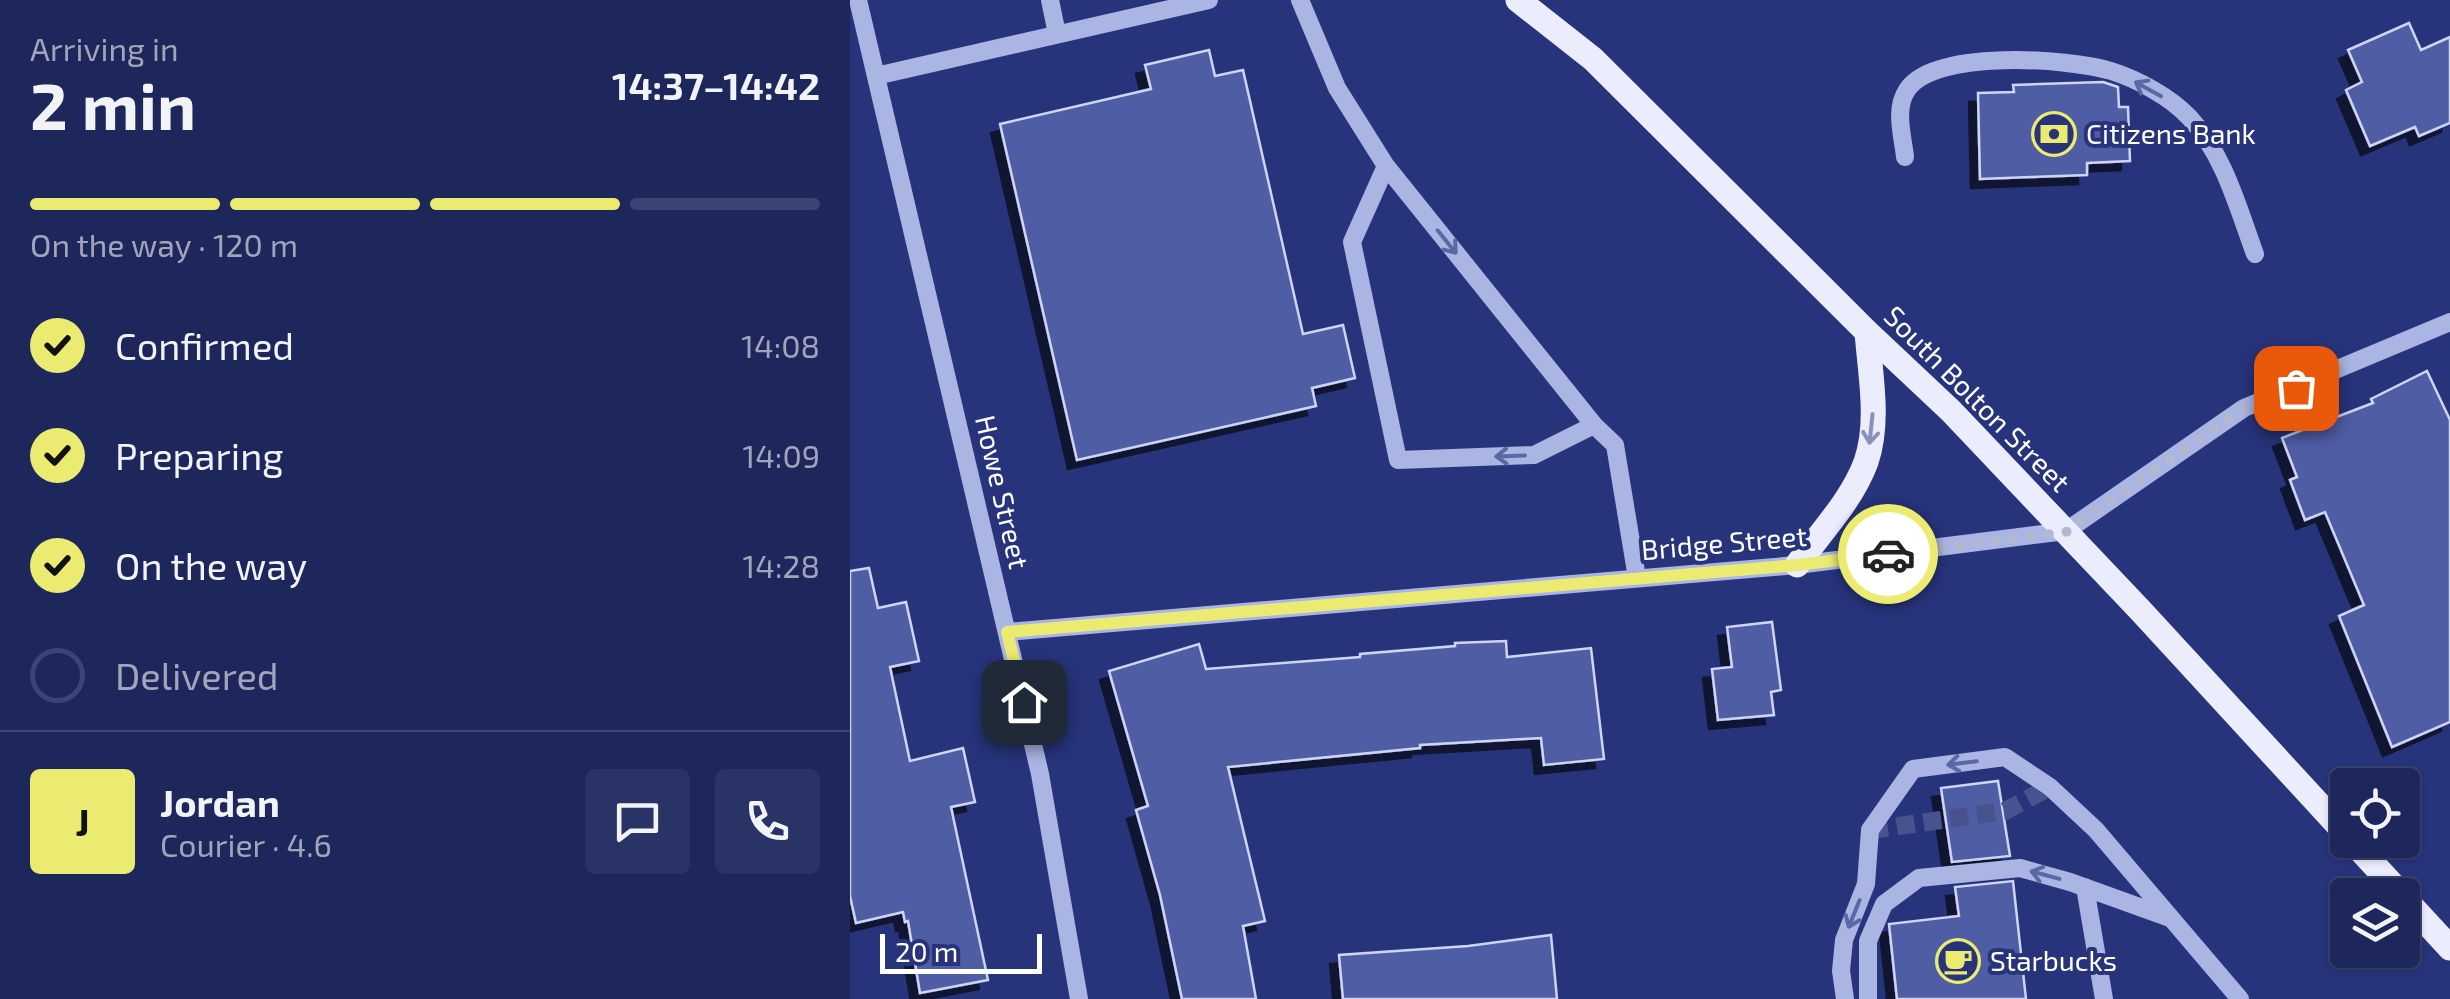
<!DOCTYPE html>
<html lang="en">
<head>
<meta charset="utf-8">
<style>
	:root { --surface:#1d275c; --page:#2a3365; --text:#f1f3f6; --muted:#a0a5bb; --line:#3b4472; --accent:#eceb71 }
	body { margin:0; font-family:"Exo 2",sans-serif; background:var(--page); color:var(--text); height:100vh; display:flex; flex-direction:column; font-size:38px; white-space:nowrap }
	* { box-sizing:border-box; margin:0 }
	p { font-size:32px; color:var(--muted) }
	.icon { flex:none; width:55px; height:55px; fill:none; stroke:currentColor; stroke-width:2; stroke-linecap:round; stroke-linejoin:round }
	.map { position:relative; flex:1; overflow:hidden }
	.details { display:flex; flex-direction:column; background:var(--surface); width:850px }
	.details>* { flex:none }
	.tools { position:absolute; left:1480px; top:768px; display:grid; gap:20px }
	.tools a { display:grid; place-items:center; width:90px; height:90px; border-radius:10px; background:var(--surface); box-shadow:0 2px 8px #0004,0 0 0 2px var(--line); font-size:50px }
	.scale { position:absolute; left:30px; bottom:25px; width:162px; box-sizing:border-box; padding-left:10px; border:5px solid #fff; border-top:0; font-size:28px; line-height:35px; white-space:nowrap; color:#fff; -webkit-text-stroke:8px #27347b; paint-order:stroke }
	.pin { position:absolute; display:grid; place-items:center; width:85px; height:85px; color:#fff; margin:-42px; border-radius:20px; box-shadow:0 5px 15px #0006 }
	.courier { position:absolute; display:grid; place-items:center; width:100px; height:100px; margin:-50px; border:8px solid #eceb71; border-radius:50%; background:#fff; color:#222; box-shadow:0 2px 12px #0007 }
	.head em { font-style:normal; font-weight:700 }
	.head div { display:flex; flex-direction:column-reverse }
	.head { display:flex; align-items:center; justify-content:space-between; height:170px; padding:0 30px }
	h1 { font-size:65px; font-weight:700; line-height:75px }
	.bar { display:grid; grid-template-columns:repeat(4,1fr); gap:15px 10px; align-content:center; height:120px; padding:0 30px }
	.bar i { height:12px; border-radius:8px; background:var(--line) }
	.bar .selected { background:var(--accent) }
	.bar p { grid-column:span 4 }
	.line { display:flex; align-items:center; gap:25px; padding:0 30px; border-top:2px solid var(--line) }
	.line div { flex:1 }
	.round { display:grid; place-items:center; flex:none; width:105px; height:105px; border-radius:10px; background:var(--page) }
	ol { padding:0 30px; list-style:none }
	li { display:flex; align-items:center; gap:30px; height:110px }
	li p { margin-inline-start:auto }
	li .icon { padding:10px; border-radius:50%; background:var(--accent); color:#111; stroke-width:4 }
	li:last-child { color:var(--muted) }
	li i { width:55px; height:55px; border:5px solid var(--line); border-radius:50% }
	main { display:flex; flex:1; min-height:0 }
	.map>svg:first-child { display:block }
	.building { fill:#505da4; stroke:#ced4f3; stroke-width:2.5; filter:url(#shadow) }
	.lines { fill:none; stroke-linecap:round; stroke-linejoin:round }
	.minor-tunnel { stroke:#47528f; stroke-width:18; stroke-dasharray:18 9; stroke-linecap:butt }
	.minor { stroke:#abb5e4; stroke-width:18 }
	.major { stroke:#ebedfc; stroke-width:25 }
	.oneway { stroke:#5c68a5 }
	.oneway2 { stroke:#8990bc }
	.done { stroke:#b3b8d1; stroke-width:10; stroke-dasharray:0 18 }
	.route { stroke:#eceb71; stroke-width:12 }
	.labels { text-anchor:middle; stroke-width:8; stroke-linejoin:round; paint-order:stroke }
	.poi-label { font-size:28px; fill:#fff; stroke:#27347b; text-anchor:start }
	.street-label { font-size:28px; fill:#fff; stroke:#27347b }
</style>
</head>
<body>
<main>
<section class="details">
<div class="head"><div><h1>2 min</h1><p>Arriving in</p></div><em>14:37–14:42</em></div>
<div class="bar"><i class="selected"></i><i class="selected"></i><i class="selected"></i><i></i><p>On the way · 120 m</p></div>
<ol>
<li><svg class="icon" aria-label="check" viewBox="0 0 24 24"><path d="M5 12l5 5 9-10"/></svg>Confirmed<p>14:08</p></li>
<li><svg class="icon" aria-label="check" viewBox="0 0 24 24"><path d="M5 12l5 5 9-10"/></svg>Preparing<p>14:09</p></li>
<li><svg class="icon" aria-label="check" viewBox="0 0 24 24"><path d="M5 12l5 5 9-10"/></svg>On the way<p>14:28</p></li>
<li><i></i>Delivered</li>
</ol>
<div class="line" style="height:180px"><b class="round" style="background:var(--accent);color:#111">J</b><div><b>Jordan</b><p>Courier · 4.6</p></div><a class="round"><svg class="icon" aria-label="chat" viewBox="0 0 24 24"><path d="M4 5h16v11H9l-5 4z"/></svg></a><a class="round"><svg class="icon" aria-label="phone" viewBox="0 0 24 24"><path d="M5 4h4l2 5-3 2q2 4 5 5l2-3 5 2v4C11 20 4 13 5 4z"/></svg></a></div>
</section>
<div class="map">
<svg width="1600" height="999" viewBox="0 0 1600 999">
	<defs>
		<filter id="shadow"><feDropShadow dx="-9" dy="9" stdDeviation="0" flood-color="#0009"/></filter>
	</defs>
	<rect width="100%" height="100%" fill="#27347b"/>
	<path class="building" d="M1559,23L1571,50L1600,37V123L1569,136L1565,127L1520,146L1496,90L1512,82L1498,50Z
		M359,50L365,76L393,70L453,334L493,325L505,378L462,388L466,406L227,460L150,124L301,89L295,65Z
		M1253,82L1268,87L1269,107H1278L1280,161L1237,163V175L1130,179L1128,93L1164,92L1163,85Z
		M1577,371L1600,420V722L1542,747L1489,616L1514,605L1475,512L1455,520L1440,480L1447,477L1432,438L1523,403L1521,399Z
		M19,568L28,608L56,602L69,661L40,667L60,761L113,748L125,802L101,807L138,980L70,993L58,921L55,922L53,912L6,923L0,896V571Z
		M922,622L931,690L921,692L924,715L868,720L862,669L882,667L877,627Z
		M656,641L657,657L741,648L754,759L694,765L691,738L570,745V748L378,767L415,921L393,926L406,999H332L310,895L286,810L298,806L259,671L349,644L356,669L510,657V654L605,646V643Z
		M1148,781L1160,856L1102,862L1091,788Z
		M1163,881L1176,999H1047L1039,924L1109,916L1105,887Z
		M701,935L707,999H493L489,955L618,946Z"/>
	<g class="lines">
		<path class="minor-tunnel" d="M1020,830L1155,811L1200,787"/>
		<path class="minor" d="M8,0L190,774L229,999
			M200,0L207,34
			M450,0L487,88L536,166L744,425L684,455L548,460L502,242L536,166
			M26,76L359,0
			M1055,157C1053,137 1044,109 1057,90C1084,49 1218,58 1261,71C1287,79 1320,97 1339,117C1374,154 1388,208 1405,254
			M744,425L765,445L787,578
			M157,632L947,565L1216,531L1394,408L1600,322
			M1235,887L1254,999
			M995,999L991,971L994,940L1016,884L1020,830L1063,769L1155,757L1200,787L1246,830L1390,999
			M1018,999V941L1034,904L1069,878L1170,868L1220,882L1320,918"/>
		<path class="major" d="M668,0L743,59L1017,332L1101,411L1290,610L1498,836
			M947,565C971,532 1002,500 1016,462C1030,422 1020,373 1017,332
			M1501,840L1552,895
			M1552,896L1600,948"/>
	</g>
	<defs><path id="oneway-shaft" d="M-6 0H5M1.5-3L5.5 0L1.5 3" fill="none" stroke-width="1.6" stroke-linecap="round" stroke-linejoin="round" transform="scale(2.5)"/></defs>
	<g class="oneway">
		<use href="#oneway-shaft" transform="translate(1298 89) rotate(-151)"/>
		<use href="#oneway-shaft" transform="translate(597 242) rotate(51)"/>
		<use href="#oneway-shaft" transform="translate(660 456) rotate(178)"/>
		<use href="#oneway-shaft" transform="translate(1112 763) rotate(173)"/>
		<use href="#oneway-shaft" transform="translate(1195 875) rotate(-165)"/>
		<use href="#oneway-shaft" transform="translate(1004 914) rotate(112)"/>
	</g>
	<use class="oneway2" href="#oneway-shaft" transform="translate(1021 429) rotate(96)"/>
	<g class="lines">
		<path class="done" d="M1038,554L1216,532L1394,408L1446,388"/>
		<path class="route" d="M174,702L157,632L947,565L1038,554"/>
	</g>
	<defs>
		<g id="bank-ring" transform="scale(2.25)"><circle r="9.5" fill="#27347b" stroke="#eceb71" stroke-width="1.5"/><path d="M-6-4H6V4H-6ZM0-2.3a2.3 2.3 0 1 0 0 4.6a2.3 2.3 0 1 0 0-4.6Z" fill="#eceb71"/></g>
		<g id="cafe-ring" transform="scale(2.25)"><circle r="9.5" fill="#27347b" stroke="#eceb71" stroke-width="1.5"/><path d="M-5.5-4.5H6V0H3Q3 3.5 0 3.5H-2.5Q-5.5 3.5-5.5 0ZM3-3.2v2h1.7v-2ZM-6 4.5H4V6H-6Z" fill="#eceb71"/></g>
	</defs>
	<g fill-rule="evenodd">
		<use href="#bank-ring" x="1204" y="134"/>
		<use href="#cafe-ring" x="1108" y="961"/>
	</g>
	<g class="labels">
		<g class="poi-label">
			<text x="1236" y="144">Citizens Bank</text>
			<text x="1140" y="971">Starbucks</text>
		</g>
		<g class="street-label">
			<text transform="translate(1127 399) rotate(45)" y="10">South Bolton Street</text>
			<text transform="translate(152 492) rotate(77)" y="10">Howe Street</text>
			<text transform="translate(874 543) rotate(-5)" y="10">Bridge Street</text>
		</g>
	</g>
</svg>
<div class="tools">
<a><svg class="icon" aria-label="locate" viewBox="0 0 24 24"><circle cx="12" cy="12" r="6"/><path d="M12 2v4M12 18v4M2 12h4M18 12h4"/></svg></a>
<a><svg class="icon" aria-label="layers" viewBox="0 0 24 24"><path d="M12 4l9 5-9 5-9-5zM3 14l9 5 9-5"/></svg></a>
</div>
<div class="scale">20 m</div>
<div class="pin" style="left:1446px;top:388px;background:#ea580c"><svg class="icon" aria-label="bag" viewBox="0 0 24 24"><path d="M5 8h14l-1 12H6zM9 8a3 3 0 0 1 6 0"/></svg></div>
<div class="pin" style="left:174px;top:702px;background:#1f2937"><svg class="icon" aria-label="home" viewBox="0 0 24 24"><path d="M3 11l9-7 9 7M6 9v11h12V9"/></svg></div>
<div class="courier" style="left:1038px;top:554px"><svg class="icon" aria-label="car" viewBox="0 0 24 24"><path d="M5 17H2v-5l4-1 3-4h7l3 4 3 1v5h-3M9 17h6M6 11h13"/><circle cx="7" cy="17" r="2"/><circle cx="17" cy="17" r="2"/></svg></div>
</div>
</main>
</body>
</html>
